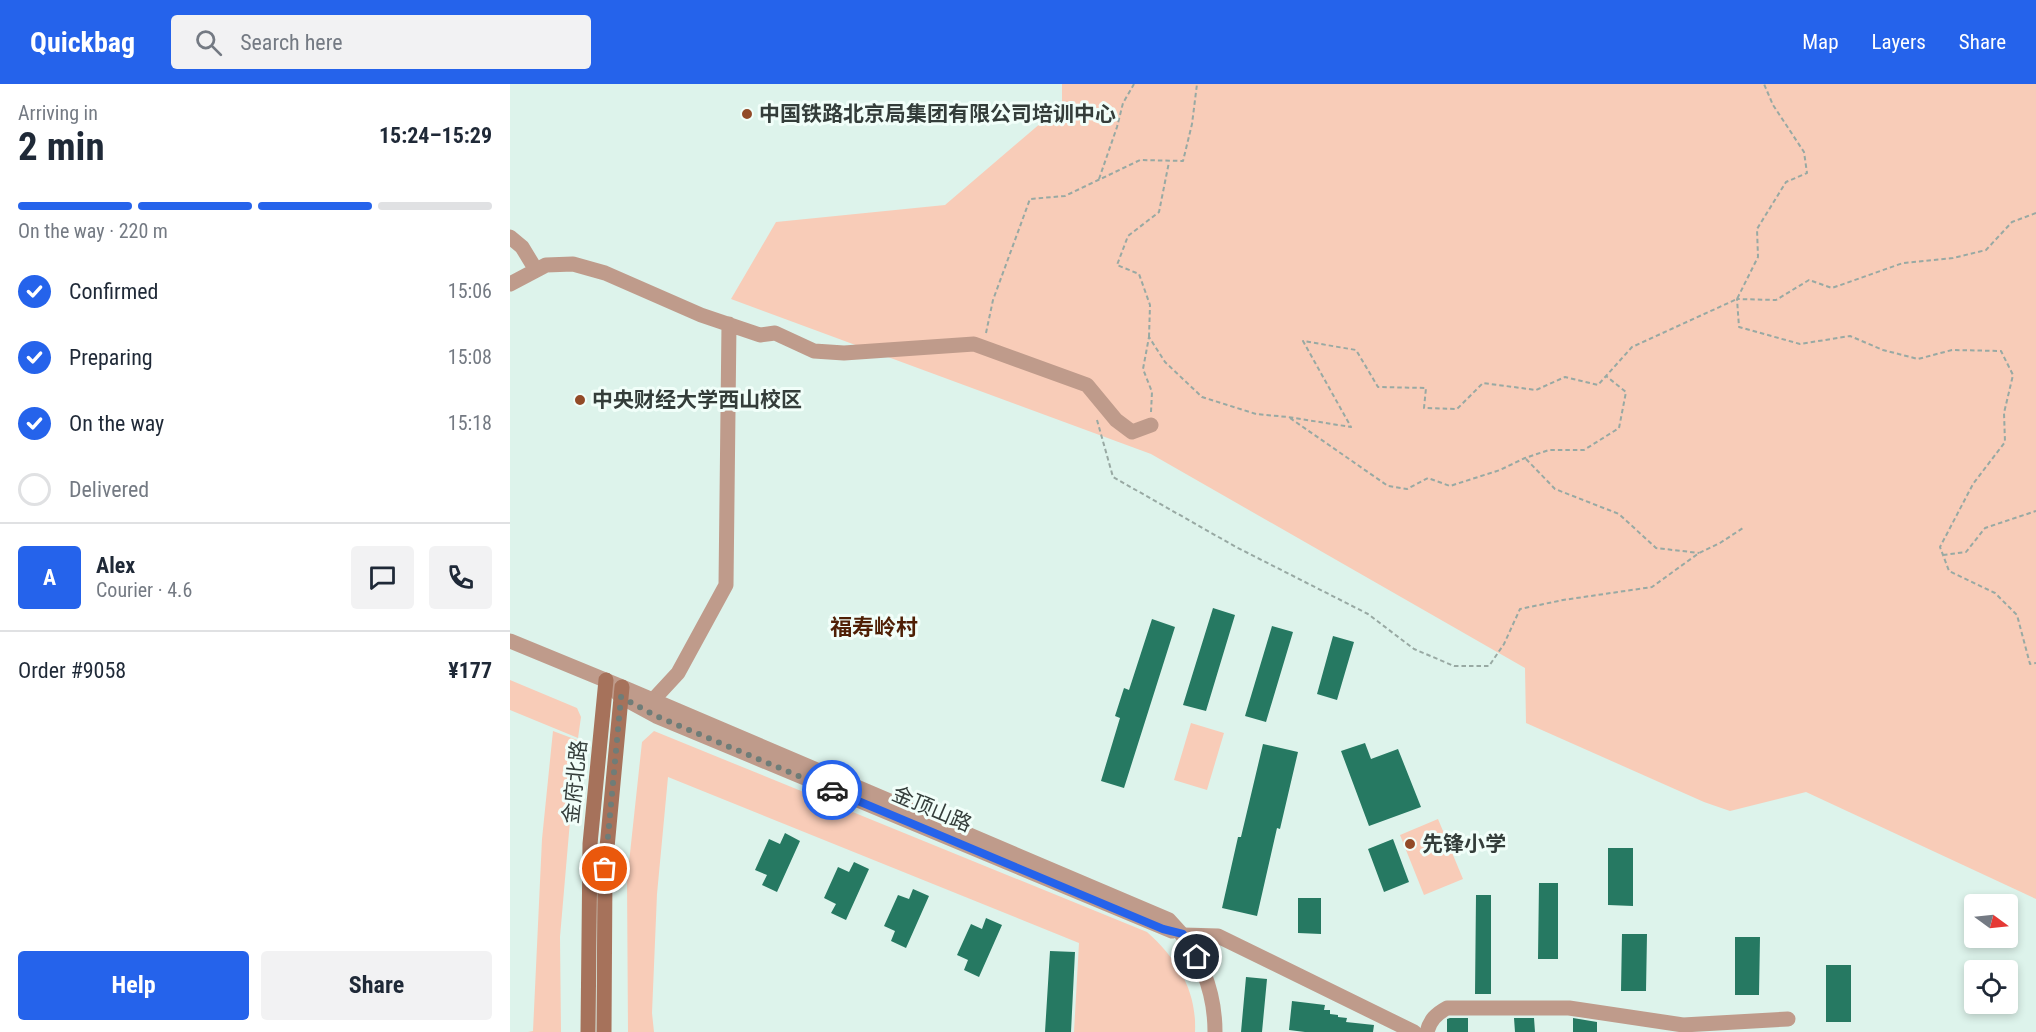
<!DOCTYPE html>
<html lang="en">
<head>
<meta charset="utf-8">
<style>
	:root { --surface:#fff; --page:#f2f2f3; --text:#1f2937; --muted:#747a83; --line:#e0e1e3; --accent:#2563eb }
	body { margin:0; font-family:"Roboto Condensed","Noto Sans SC",sans-serif; background:var(--page); color:var(--text); height:100vh; display:flex; flex-direction:column; font-size:22px; white-space:nowrap }
	* { box-sizing:border-box; margin:0 }
	p { font-size:20px; color:var(--muted) }
	.icon { flex:none; width:33px; height:33px; fill:none; stroke:currentColor; stroke-width:2; stroke-linecap:round; stroke-linejoin:round }
	.map { position:relative; flex:1; overflow:hidden }
	.drawer { display:flex; flex-direction:column; background:var(--surface); width:510px }
	.drawer>* { flex:none }
	.needle { width:39px; rotate:105deg }
	.controls { position:absolute; left:1454px; top:810px; display:grid; gap:12px }
	.controls a { display:grid; place-items:center; width:54px; height:54px; border-radius:6px; background:var(--surface); box-shadow:0 3px 9px #0003; font-size:30px }
	.pin { position:absolute; display:grid; place-items:center; width:51px; height:51px; color:#fff; margin:-26px; border:3px solid #fff; border-radius:50%; box-shadow:0 2px 6px #0007 }
	.courier { position:absolute; display:grid; place-items:center; width:60px; height:60px; margin:-30px; border:4px solid #2563eb; border-radius:50%; background:#fff; color:#222; box-shadow:0 2px 8px #0007 }
	.summary em { font-style:normal; font-weight:700 }
	.summary div { display:flex; flex-direction:column-reverse }
	.summary { display:flex; align-items:center; justify-content:space-between; height:102px; padding:0 18px }
	h1 { font-size:39px; font-weight:700; line-height:45px }
	.bar { display:grid; grid-template-columns:repeat(4,1fr); gap:9px 6px; align-content:center; height:72px; padding:0 18px }
	.bar i { height:8px; border-radius:4px; background:var(--line) }
	.bar .active { background:var(--accent) }
	.bar p { grid-column:span 4 }
	.line { display:flex; align-items:center; gap:15px; padding:0 18px; border-top:2px solid var(--line) }
	.line div { flex:1 }
	.round { display:grid; place-items:center; flex:none; width:63px; height:63px; border-radius:6px; background:var(--page) }
	ol { padding:0 18px; list-style:none }
	li { display:flex; align-items:center; gap:18px; height:66px }
	li p { margin-inline-start:auto }
	li .icon { padding:6px; border-radius:50%; background:var(--accent); color:#fff; stroke-width:4 }
	li:last-child { color:var(--muted) }
	li i { width:33px; height:33px; border:3px solid var(--line); border-radius:50% }
	.action { display:flex; gap:12px; margin-top:auto; padding:12px 18px }
	.action a { flex:1; height:69px; border-radius:6px; background:var(--accent); color:#fff; font-size:24px; font-weight:700; line-height:69px; text-align:center }
	.action a+a { background:var(--page); color:var(--text) }
	header { display:flex; align-items:center; gap:36px; box-sizing:border-box; height:84px; padding:0 30px; background:var(--accent); color:#fff }
	header strong { font-size:28px }
	nav { display:flex; gap:33px; margin-inline-start:auto; font-size:21px }
	.search { width:420px; height:54px; background:var(--page); display:flex; align-items:center; gap:15px; box-sizing:border-box; padding:0 21px; border-radius:6px; color:var(--muted); font-size:22px }
	main { display:flex; flex:1; min-height:0 }
	.map>svg:first-child { display:block }
	.green { fill:#f8ccb8 }
	.building { fill:#267962 }
	.lines { fill:none; stroke-linecap:round; stroke-linejoin:round }
	.path { stroke:#98a9a3; stroke-width:2; stroke-dasharray:4.5 3; stroke-linecap:butt }
	.minor { stroke:#bf9b8b; stroke-width:15 }
	.tertiary { stroke:#bf9b8b; stroke-width:15 }
	.secondary { stroke:#a6725b; stroke-width:15 }
	.done { stroke:#6f7d78; stroke-width:6; stroke-dasharray:0 10.8 }
	.route { stroke:#2563eb; stroke-width:8 }
	.poi-dot { fill:#924a27; stroke:#f1fef9; stroke-width:2 }
	.labels { text-anchor:middle; stroke-width:6; stroke-linejoin:round; paint-order:stroke }
	.poi-label { font-size:21px; font-weight:bold; fill:#343d3a; stroke:#f1fef9; text-anchor:start }
	.street-label { font-size:21px; fill:#343d3a; stroke:#f1fef9 }
	.neighbourhood-label { font-size:22px; font-weight:bold; fill:#4f1f05; stroke:#f1fef9 }
</style>
</head>
<body>
<header>
<strong>Quickbag</strong>
<div class="search"><svg class="icon" aria-label="search" viewBox="0 0 24 24"><circle cx="10" cy="10" r="6"/><path d="M15 15l6 6"/></svg>Search here</div>
<nav><a>Map</a><a>Layers</a><a>Share</a></nav>
</header>
<main>
<section class="drawer">
<div class="summary"><div><h1>2 min</h1><p>Arriving in</p></div><em>15:24–15:29</em></div>
<div class="bar"><i class="active"></i><i class="active"></i><i class="active"></i><i></i><p>On the way · 220 m</p></div>
<ol>
<li><svg class="icon" aria-label="check" viewBox="0 0 24 24"><path d="M5 12l5 5 9-10"/></svg>Confirmed<p>15:06</p></li>
<li><svg class="icon" aria-label="check" viewBox="0 0 24 24"><path d="M5 12l5 5 9-10"/></svg>Preparing<p>15:08</p></li>
<li><svg class="icon" aria-label="check" viewBox="0 0 24 24"><path d="M5 12l5 5 9-10"/></svg>On the way<p>15:18</p></li>
<li><i></i>Delivered</li>
</ol>
<div class="line" style="height:108px"><b class="round" style="background:var(--accent);color:#fff">A</b><div><b>Alex</b><p>Courier · 4.6</p></div><a class="round"><svg class="icon" aria-label="chat" viewBox="0 0 24 24"><path d="M4 5h16v11H9l-5 4z"/></svg></a><a class="round"><svg class="icon" aria-label="phone" viewBox="0 0 24 24"><path d="M5 4h4l2 5-3 2q2 4 5 5l2-3 5 2v4C11 20 4 13 5 4z"/></svg></a></div>
<div class="line" style="height:78px"><div>Order #9058</div><b>¥177</b></div>
<div class="action"><a>Help</a><a>Share</a></div>
</section>
<div class="map">
<svg width="1526" height="948" viewBox="0 0 1526 948">
	<rect width="100%" height="100%" fill="#ddf3eb"/>
	<path class="green" d="M552,0H1526V815L1296,708L1220,727L1194,718L1016,639L1015,584L641,370L221,215L266,138L435,121L552,21Z
		M0,596L67,624L71,633L68,654L0,626Z
		M681,639L714,649L697,706L664,696Z
		M43,647L67,656L50,853L51,948H18L23,947L32,755Z
		M144,647L637,848C667,875 687,906 685,948H564L569,859L158,693L147,810L142,929L144,948H118L117,797L132,658Z
		M928,735L953,795L914,811L890,751Z"/>
	<path class="building" d="M703,524L725,531L696,627L673,621Z
		M642,535L665,543L614,704L591,697L610,634L605,632L614,604L619,606Z
		M762,542L783,548L756,638L735,632Z
		M823,552L844,558L827,616L807,610Z
		M855,659L861,675L888,665L911,723L859,742L831,667Z
		M753,660L788,668L770,745L767,744L747,832L712,824L728,753H731Z
		M275,749L290,757L267,808L252,801L257,791L245,786L259,755L270,760Z
		M883,755L899,798L874,808L858,765Z
		M1098,764H1123V822L1098,821Z
		M344,778L359,785L336,836L321,829L326,820L314,814L328,783L339,788Z
		M1029,799H1048V875H1028Z
		M403,805L419,812L396,864L381,857L385,847L374,842L388,811L399,815Z
		M966,811H981V910H965Z
		M788,814H811V850L788,849Z
		M476,834L492,841L469,893L454,886L458,876L447,871L461,840L472,845Z
		M1112,850H1137L1136,907H1111Z
		M1225,853H1250L1249,911H1225Z
		M540,867L565,868L561,948H535Z
		M1316,881H1341V938H1316Z
		M736,893L757,895L752,948H731Z
		M782,917L815,921L814,926H820V930L828,931V933L837,934L836,938L864,941L863,948H795L779,946Z
		M940,934H958V948H937V935Z
		M1004,934H1024L1025,948H1005Z
		M1063,934L1087,938V948H1063Z"/>
	<g class="lines">
		<path class="path" d="M589,95L607,43L613,19L624,0
			M1526,129L1502,138L1476,166L1443,174L1393,179L1322,204L1299,196L1266,216L1227,215L1229,243L1290,260L1340,252L1373,266L1408,275L1442,266L1491,267L1503,291L1494,329L1495,358L1463,400L1430,463L1439,487L1485,509L1507,531L1520,580L1526,579
			M476,249L483,216L520,115L555,112L630,76L673,77L682,40L687,0
			M639,253L640,221L629,190L607,181L618,152L649,128L659,78
			M641,328L642,308L633,285L639,253L655,278L692,313L746,330L778,333L841,343L793,257L846,266L868,303L916,304L914,324L947,325L973,299L1026,306L1055,293L1088,301L1122,263L1227,215L1248,173L1247,145L1276,98L1297,89L1294,68L1263,21L1254,0
			M780,334L878,402L897,405L918,394L940,402L990,386L1015,374L1039,366H1074L1109,344L1116,308L1096,292
			M587,336L603,393L726,463L858,530L904,565L944,582H979L994,560L1010,525L1053,516L1142,503L1189,469L1210,459L1233,444
			M1016,375L1045,405L1109,430L1146,464L1189,469
			M1433,471L1456,468L1475,444L1526,427"/>
		<path class="minor" d="M0,153L12,163L26,186
			M0,200L36,181L63,180L95,189L191,231L250,251L265,249L304,267L334,269L464,260L577,301L606,336L622,348L641,341
			M143,616L168,589L216,501L219,240
			M673,851L708,852L904,948
			M917,948C920,936 926,930 937,924H1059L1173,941L1278,935"/>
		<path class="tertiary" d="M0,557L112,603L659,836C689,866 705,906 705,948
			M104,605L111,613L146,632L662,847"/>
		<path class="secondary" d="M78,948L80,760L96,596
			M94,948L95,785L112,603"/>
	</g>
	<g class="lines">
		<path class="done" d="M95,785L111,613L146,632L322,706"/>
		<path class="route" d="M322,706L653,845L673,850L687,873"/>
	</g>
	<g class="poi-dot">
		<circle cx="237" cy="30" r="6"/>
		<circle cx="70" cy="316" r="6"/>
		<circle cx="900" cy="760" r="6"/>
	</g>
	<g class="labels">
		<g class="poi-label">
			<text x="249" y="37">中国铁路北京局集团有限公司培训中心</text>
			<text x="82" y="323">中央财经大学西山校区</text>
			<text x="912" y="767">先锋小学</text>
		</g>
		<g class="street-label">
			<text transform="translate(65 698) rotate(-84)" y="7">金府北路</text>
			<text transform="translate(422 725) rotate(23)" y="7">金顶山路</text>
		</g>
		<g class="neighbourhood-label">
			<text x="364" y="551">福寿岭村</text>
		</g>
	</g>
</svg>
<div class="controls">
<a><svg class="needle" viewBox="-14 -14 28 28"><path d="M0-13l5 13h-10z" fill="#e53935"/><path d="M0 13l5-13h-10z" fill="#747a83"/></svg></a>
<a><svg class="icon" aria-label="locate" viewBox="0 0 24 24"><circle cx="12" cy="12" r="6"/><path d="M12 2v4M12 18v4M2 12h4M18 12h4"/></svg></a>
</div>
<div class="pin" style="left:95px;top:785px;background:#ea580c"><svg class="icon" aria-label="bag" viewBox="0 0 24 24"><path d="M5 8h14l-1 12H6zM9 8a3 3 0 0 1 6 0"/></svg></div>
<div class="pin" style="left:687px;top:873px;background:#1f2937"><svg class="icon" aria-label="home" viewBox="0 0 24 24"><path d="M3 11l9-7 9 7M6 9v11h12V9"/></svg></div>
<div class="courier" style="left:322px;top:706px"><svg class="icon" aria-label="car" viewBox="0 0 24 24"><path d="M5 17H2v-5l4-1 3-4h7l3 4 3 1v5h-3M9 17h6M6 11h13"/><circle cx="7" cy="17" r="2"/><circle cx="17" cy="17" r="2"/></svg></div>
</div>
</main>
</body>
</html>
